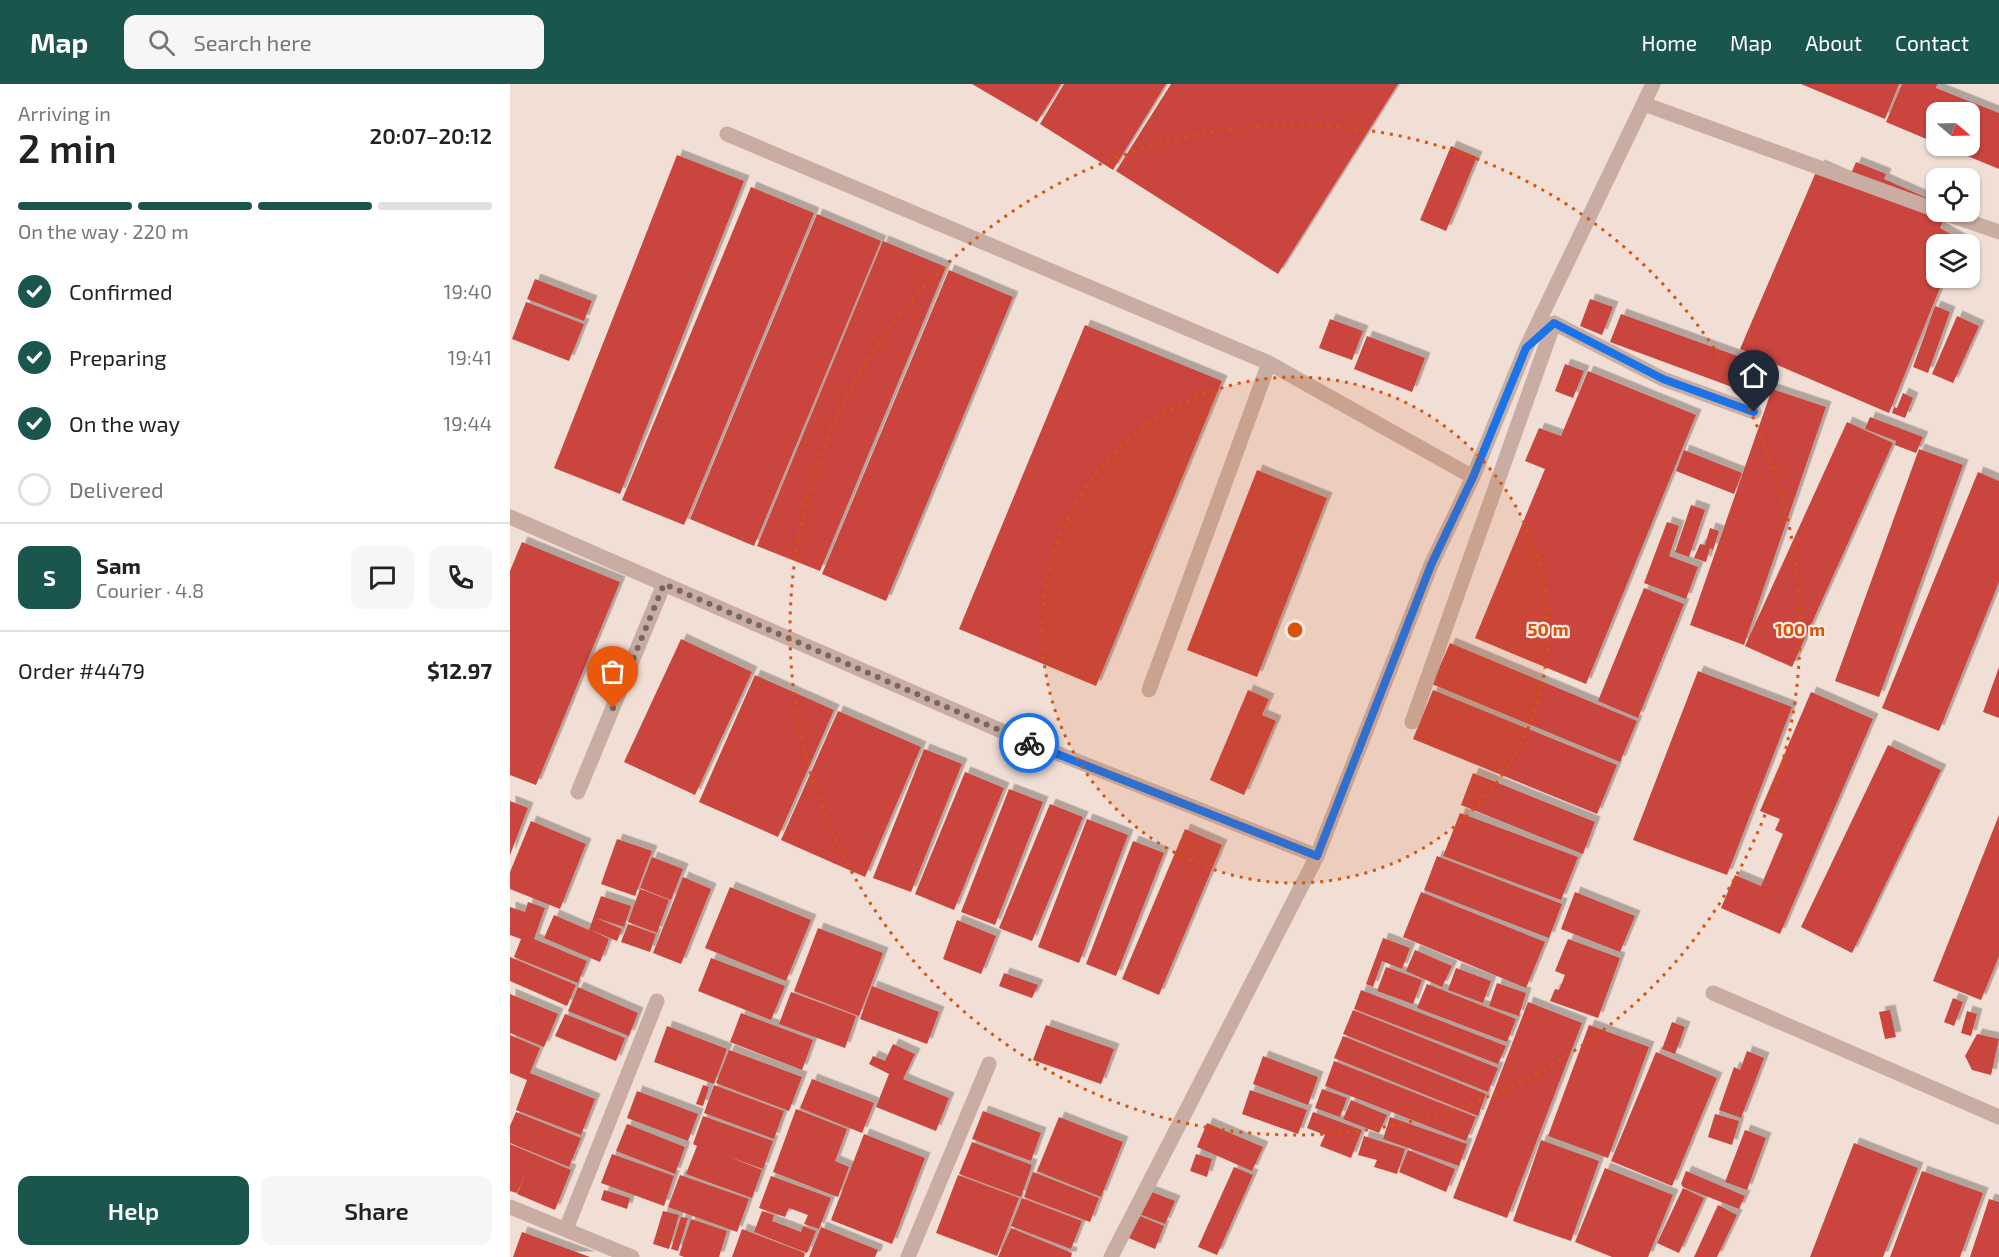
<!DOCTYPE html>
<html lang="en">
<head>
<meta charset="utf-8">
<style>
	:root { --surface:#fff; --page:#f6f6f6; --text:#222; --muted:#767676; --line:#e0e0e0; --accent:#1a554e }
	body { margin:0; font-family:"Exo 2",sans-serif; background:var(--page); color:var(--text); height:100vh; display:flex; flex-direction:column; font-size:22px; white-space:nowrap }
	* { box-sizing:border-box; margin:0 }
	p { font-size:20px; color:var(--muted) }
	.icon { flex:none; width:33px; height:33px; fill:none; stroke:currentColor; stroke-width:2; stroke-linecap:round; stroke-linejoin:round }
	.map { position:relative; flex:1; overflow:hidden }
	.sheet { display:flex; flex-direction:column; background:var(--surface); width:510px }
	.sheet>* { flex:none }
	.needle { width:39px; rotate:109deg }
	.fabs { position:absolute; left:1416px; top:18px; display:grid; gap:12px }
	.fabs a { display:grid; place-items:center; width:54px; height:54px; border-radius:12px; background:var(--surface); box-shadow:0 2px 4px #0004; font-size:30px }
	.pin { position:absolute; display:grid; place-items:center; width:51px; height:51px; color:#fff; margin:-62px -26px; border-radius:50% 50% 50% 0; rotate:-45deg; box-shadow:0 0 6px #0007 }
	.pin .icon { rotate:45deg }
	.courier { position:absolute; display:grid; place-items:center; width:60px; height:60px; margin:-30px; border:4px solid #1a73e8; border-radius:50%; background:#fff; color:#222; box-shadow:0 2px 8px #0007 }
	.headline em { font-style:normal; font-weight:600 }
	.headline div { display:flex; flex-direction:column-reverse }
	.headline { display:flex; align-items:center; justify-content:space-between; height:102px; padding:0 18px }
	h1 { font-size:39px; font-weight:600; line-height:45px }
	.bar { display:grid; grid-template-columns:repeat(4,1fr); gap:9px 6px; align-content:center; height:72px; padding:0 18px }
	.bar i { height:8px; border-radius:4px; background:var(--line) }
	.bar .selected { background:var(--accent) }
	.bar p { grid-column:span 4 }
	.line { display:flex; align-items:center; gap:15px; padding:0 18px; border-top:2px solid var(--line) }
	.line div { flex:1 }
	.round { display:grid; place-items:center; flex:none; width:63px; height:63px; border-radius:12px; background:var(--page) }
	ol { padding:0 18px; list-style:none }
	li { display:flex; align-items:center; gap:18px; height:66px }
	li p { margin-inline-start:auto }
	li .icon { padding:6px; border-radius:50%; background:var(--accent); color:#fff; stroke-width:4 }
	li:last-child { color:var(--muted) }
	li i { width:33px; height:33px; border:3px solid var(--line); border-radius:50% }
	.cta { display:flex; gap:12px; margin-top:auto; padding:12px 18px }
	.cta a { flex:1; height:69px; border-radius:12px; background:var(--accent); color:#fff; font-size:24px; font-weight:600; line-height:69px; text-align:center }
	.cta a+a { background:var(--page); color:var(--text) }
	header { display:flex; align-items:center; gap:36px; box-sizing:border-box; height:84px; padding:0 30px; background:var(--accent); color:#fff }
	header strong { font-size:28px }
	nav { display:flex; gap:33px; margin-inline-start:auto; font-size:21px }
	.search { width:420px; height:54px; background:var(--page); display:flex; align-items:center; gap:15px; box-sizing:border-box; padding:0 21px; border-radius:12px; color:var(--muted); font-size:22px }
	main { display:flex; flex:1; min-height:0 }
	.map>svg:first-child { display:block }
	.building { fill:#c9453c; filter:url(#shadow) }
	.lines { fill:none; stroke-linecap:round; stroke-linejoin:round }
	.service { stroke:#c9ada2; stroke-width:15 }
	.minor { stroke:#c9ada2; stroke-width:15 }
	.done { stroke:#766763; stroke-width:6; stroke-dasharray:0 10.8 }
	.route { stroke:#1a73e8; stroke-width:8 }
	.ring { fill:none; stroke:#d6540e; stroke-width:3; stroke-dasharray:3 6 }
	.centre { fill:#d6540e; stroke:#f9eae2; stroke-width:3 }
	.ring-label { font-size:18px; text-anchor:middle; font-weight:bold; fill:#d6540e; stroke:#f9eae2; stroke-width:4.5; stroke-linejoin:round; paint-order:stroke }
</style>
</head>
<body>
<header>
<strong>Map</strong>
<div class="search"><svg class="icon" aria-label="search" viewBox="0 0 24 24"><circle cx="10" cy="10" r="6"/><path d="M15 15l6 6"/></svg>Search here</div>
<nav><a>Home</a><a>Map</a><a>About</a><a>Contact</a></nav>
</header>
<main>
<section class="sheet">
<div class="headline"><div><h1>2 min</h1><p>Arriving in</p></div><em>20:07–20:12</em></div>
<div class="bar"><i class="selected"></i><i class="selected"></i><i class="selected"></i><i></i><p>On the way · 220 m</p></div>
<ol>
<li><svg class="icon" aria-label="check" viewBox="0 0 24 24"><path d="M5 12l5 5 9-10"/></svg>Confirmed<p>19:40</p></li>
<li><svg class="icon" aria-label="check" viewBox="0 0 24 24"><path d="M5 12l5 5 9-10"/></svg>Preparing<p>19:41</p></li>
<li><svg class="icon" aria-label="check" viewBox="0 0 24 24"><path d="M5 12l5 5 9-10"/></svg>On the way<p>19:44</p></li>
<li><i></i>Delivered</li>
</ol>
<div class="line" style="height:108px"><b class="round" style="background:var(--accent);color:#fff">S</b><div><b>Sam</b><p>Courier · 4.8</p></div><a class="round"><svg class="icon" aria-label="chat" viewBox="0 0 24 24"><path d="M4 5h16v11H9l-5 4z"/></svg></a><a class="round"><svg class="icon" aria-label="phone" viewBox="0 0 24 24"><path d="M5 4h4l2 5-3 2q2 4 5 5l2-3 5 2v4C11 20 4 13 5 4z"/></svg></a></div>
<div class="line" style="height:78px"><div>Order #4479</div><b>$12.97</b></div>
<div class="cta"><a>Help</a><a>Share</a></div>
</section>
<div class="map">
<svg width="1489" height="1173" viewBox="0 0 1489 1173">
	<defs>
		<filter id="shadow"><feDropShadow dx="5.5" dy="-5.5" stdDeviation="0" flood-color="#0004"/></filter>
	</defs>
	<rect width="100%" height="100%" fill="#f1dfd6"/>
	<path class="building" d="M462,0H551L527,38Z
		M554,0H656L603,86L530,40Z
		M661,0H888L768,190L606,87Z
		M1291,0H1389L1375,35Z
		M1392,0H1427L1426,4L1489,29V85L1433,62H1460V28H1426V59L1376,38Z
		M941,62L967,73L936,147L910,136Z
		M167,71L234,97L110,410L44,384Z
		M1346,78L1376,90L1374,95L1426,118L1437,128L1430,144L1450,155L1448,160H1426V194H1434L1379,329L1230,265L1309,81L1339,94Z
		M241,103L304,129L174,441L112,416Z
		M307,130L371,157L244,462L180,435Z
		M373,157L436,183L310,487L247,462Z
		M439,186L503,213L376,517L312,490Z
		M25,195L82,217L74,237L17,215Z
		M1080,215L1103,223L1092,251L1070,242Z
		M16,218L74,240L59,277L2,255Z
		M1425,222L1440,228L1418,289L1403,283Z
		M1111,230L1233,274L1222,303L1100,258Z
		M1447,232L1469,242L1443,299L1422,290Z
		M820,235L853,247L842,276L809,264Z
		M575,241L712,297L586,602L449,545Z
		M857,252L915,274L902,308L844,285Z
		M1055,280L1074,287L1063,314L1045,307Z
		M1078,287L1186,331L1076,600L965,554L1035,385L1015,377L1029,344L1051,352Z
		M1262,305L1316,323L1234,561L1180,541Z
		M1393,309L1403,314L1395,334L1382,329L1384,323L1387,324Z
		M1360,333L1413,353L1406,369L1385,361L1386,357L1355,345Z
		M1337,338L1383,359L1282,583L1235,562Z
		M1409,365L1453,381L1369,613L1325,597Z
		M1174,366L1232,389L1224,410L1166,387Z
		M747,386L817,414L747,593L677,566Z
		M1468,388L1489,397V498L1429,647L1372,624Z
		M1181,421L1195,426L1179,473L1165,468Z
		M1157,438L1169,442L1159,472L1188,483L1176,515L1134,499Z
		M1200,444L1209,447L1203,466L1200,464L1196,478L1184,474L1190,460L1195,461Z
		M12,458L110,498L26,701L0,691V487Z
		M1134,504L1174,520L1128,634L1088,617Z
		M171,555L242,588L185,711L114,678Z
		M940,559L1127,637L1110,678L922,600Z
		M1489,583V634L1473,628Z
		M1188,587L1282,623L1217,791L1123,756Z
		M245,591L324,626L268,753L189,718Z
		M738,606L759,615L752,631L766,637L734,711L700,696Z
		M923,606L1107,681L1087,730L903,655Z
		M1301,608L1363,635L1270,850L1211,824L1225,791L1251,802L1273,750L1265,746L1270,735L1250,727Z
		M328,627L411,663L355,793L271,756Z
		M1378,661L1431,686L1342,869L1291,843Z
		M414,665L452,680L401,808L363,794Z
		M455,688L494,704L444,826L405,810Z
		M963,689L1085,738L1073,770L951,721Z
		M499,705L533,718L485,841L451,828Z
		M0,717L18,724L0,771Z
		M540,720L573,733L522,857L489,844Z
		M950,729L1068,773L1051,816L933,772Z
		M1489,731V872L1471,916L1423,897Z
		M577,735L618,751L569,879L528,863Z
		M21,737L76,760L50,825L0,805V788Z
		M675,745L712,761L649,911L612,895Z
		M107,755L142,767L125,812L91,800Z
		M623,757L654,769L606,892L576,880Z
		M927,772L1052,820L1039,854L914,806Z
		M142,773L173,785L161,816L130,804Z
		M173,793L201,805L171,880L143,869Z
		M220,803L301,836L276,897L195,864Z
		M130,805L159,816L147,849L118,838Z
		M911,808L1035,858L1016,904L893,853Z
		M1065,808L1125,832L1110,868L1051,845Z
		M91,812L121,822L114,843L86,834L112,845L107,857L81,846L99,855L90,878L34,854L44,831L79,846Z
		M18,818L35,824L24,855L77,877L68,899L4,873L11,855L0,851V823L15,828Z
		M447,836L486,852L471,890L433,875Z
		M118,840L146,850L140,868L111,858Z
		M308,844L373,869L349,932L284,907Z
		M873,854L900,864L892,885L872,877L863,903L856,900Z
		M1058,855L1110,874L1088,934L1040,917L1045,905L1049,906L1055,891L1045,887Z
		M905,866L942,882L932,903L896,887Z
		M0,873L66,901L57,922L0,897Z
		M201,874L275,902L261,936L188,907Z
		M876,883L912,896L903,920L867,907Z
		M946,884L981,897L973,919L938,906Z
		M494,889L528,901L522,914L489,902Z
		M987,899L1016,909L1009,932L979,922Z
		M917,900L1006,935L997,958L907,924Z
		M362,902L429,928L417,960L350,935Z
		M68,903L128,929L119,952L58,927Z
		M851,906L996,962L988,980L844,925Z
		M281,908L346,932L335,964L269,940Z
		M0,910L48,930L34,963L0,949Z
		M1443,914L1453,918L1444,942L1434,938Z
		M1018,918L1072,939L997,1134L943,1114Z
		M843,926L988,984L978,1008L833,950Z
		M1380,926L1386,953L1375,955L1369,928Z
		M1457,927L1467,930L1461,952L1451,949Z
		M231,929L303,956L292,986L220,958Z
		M55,930L115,954L106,977L45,952Z
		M1162,938L1175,943L1165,970L1152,965Z
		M536,941L604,965L591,1000L523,976Z
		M1079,941L1139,963L1098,1074L1038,1052Z
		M157,942L217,965L204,1000L144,978Z
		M1467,950L1489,955L1481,991L1462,986L1455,972Z
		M0,951L30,964L20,989L85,1015L71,1051L6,1026L17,996L0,989Z
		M833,952L976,1010L968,1032L824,974Z
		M383,960L405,970L393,995L439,1014L426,1047L366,1023L379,990L359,980L363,972L375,977Z
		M219,966L292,993L279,1027L206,999Z
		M1237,967L1254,974L1231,1034L1209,1026L1224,983L1230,986Z
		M1146,968L1207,994L1162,1102L1101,1077Z
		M753,972L808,993L798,1021L743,1000Z
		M824,977L966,1033L956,1057L815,1002Z
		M302,995L364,1019L352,1049L290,1024Z
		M193,1001L199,1003L193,1022L186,1020Z
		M204,1001L274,1027L264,1055L194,1029Z
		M812,1005L837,1014L830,1033L805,1024Z
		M740,1006L797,1026L788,1050L732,1030Z
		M127,1007L188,1030L178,1057L117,1034Z
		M841,1016L877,1031L869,1049L833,1035Z
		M286,1025L337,1045L325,1077L339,1083L328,1113L263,1088Z
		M473,1027L531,1049L521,1077L462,1055Z
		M6,1028L71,1054L59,1083L0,1059V1042Z
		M803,1028L852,1046L841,1074L810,1062L815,1051L797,1044Z
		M1205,1030L1229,1037L1222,1061L1198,1053Z
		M193,1032L263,1057L253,1085L217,1072L252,1086L242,1114L176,1090L187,1062L183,1060Z
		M549,1033L613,1058L591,1113L527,1087Z
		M880,1033L957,1060L949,1082L873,1055Z
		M697,1039L753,1063L742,1087L687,1063Z
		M117,1040L175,1063L165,1090L106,1067Z
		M1235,1046L1256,1054L1237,1106L1215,1098Z
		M354,1050L415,1074L382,1160L321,1136Z
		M854,1052L895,1065L887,1090L864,1083L867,1076L848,1071Z
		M1031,1056L1089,1077L1061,1157L1003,1137Z
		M462,1058L522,1081L511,1113L449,1090Z
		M1344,1059L1408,1084L1373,1173H1300Z
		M0,1060L61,1086L45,1126L7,1110L17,1086L7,1109L0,1107Z
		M898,1066L945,1085L936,1108L889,1088Z
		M102,1070L164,1092L154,1122L91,1099Z
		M686,1070L702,1075L697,1093L680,1087Z
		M724,1083L743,1091L707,1171L688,1163Z
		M1095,1084L1163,1111L1138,1173H1102L1065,1158Z
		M1176,1087L1235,1112L1229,1125L1173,1103L1171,1100Z
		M1412,1087L1473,1109L1450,1173H1380Z
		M523,1088L589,1114L580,1138L514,1113Z
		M170,1091L239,1115L227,1148L158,1123Z
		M448,1091L509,1114L487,1172L426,1149Z
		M261,1092L321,1114L309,1145L294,1140L298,1131L279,1124L275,1133L249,1124Z
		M1173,1104L1194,1114L1169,1169L1147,1159Z
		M634,1105L665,1117L655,1140L624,1128Z
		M94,1106L120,1114L117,1125L91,1116Z
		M512,1114L572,1137L561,1165L501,1142Z
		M1479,1115L1489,1118V1173H1460Z
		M1208,1121L1227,1131L1207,1173H1184Z
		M153,1127L169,1131L159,1165L143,1160Z
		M252,1127L264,1131L262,1137L291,1148L293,1142L306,1147L297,1169L244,1148Z
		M623,1129L654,1142L645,1165L614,1152Z
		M171,1133L178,1134L168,1167L161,1165Z
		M181,1135L217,1147L209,1173H174L169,1171Z
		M311,1143L368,1166L365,1173H299Z
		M501,1144L562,1169L561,1173H488Z
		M232,1145L295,1169L294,1173H222Z
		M12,1148L80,1173H3Z"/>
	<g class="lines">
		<path class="service" d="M1134,20L1426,126
			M217,50L759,279L963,393
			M1431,128L1489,148
			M1037,245L1044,239L1153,295L1244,328
			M0,433L501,651L807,772L921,481L963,393L1016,264L1143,0
			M639,606L759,279
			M902,638L1044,239
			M68,708L154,500
			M1203,909L1489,1033
			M398,1173L479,980"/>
		<path class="minor" d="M0,1123L122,1173
			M56,1145L147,917
			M601,1173L807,772"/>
	</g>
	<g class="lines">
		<path class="done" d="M103,624L154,500L519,659"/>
		<path class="route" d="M519,659L807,772L921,481L963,393L1016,264L1044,239L1153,295L1244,328"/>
	</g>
	<circle cx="785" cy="546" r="253" fill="#d6540e" fill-opacity=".12"/>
	<g class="ring">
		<circle cx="785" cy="546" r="253"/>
		<circle cx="785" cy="546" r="505"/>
	</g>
	<circle cx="785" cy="546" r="9" class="centre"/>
	<g class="ring-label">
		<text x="1038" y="552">50 m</text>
		<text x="1290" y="552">100 m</text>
	</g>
</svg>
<div class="fabs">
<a><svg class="needle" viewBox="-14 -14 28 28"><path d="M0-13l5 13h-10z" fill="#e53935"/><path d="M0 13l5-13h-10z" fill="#767676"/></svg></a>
<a><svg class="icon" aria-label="locate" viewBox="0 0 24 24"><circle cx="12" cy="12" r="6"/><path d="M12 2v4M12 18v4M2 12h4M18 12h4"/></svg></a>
<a><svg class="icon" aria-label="layers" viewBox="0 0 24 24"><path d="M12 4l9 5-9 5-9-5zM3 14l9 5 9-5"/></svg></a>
</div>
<div class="pin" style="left:103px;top:624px;background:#ea580c"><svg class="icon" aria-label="bag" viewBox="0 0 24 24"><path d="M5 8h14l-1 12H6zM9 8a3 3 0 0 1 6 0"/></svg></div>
<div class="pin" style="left:1244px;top:328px;background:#1f2937"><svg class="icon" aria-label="home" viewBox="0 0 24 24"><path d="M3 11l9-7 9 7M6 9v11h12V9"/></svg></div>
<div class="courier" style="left:519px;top:659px"><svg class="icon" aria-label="bike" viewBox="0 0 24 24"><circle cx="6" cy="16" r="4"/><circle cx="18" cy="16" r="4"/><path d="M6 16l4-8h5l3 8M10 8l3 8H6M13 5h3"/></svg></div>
</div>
</main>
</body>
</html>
